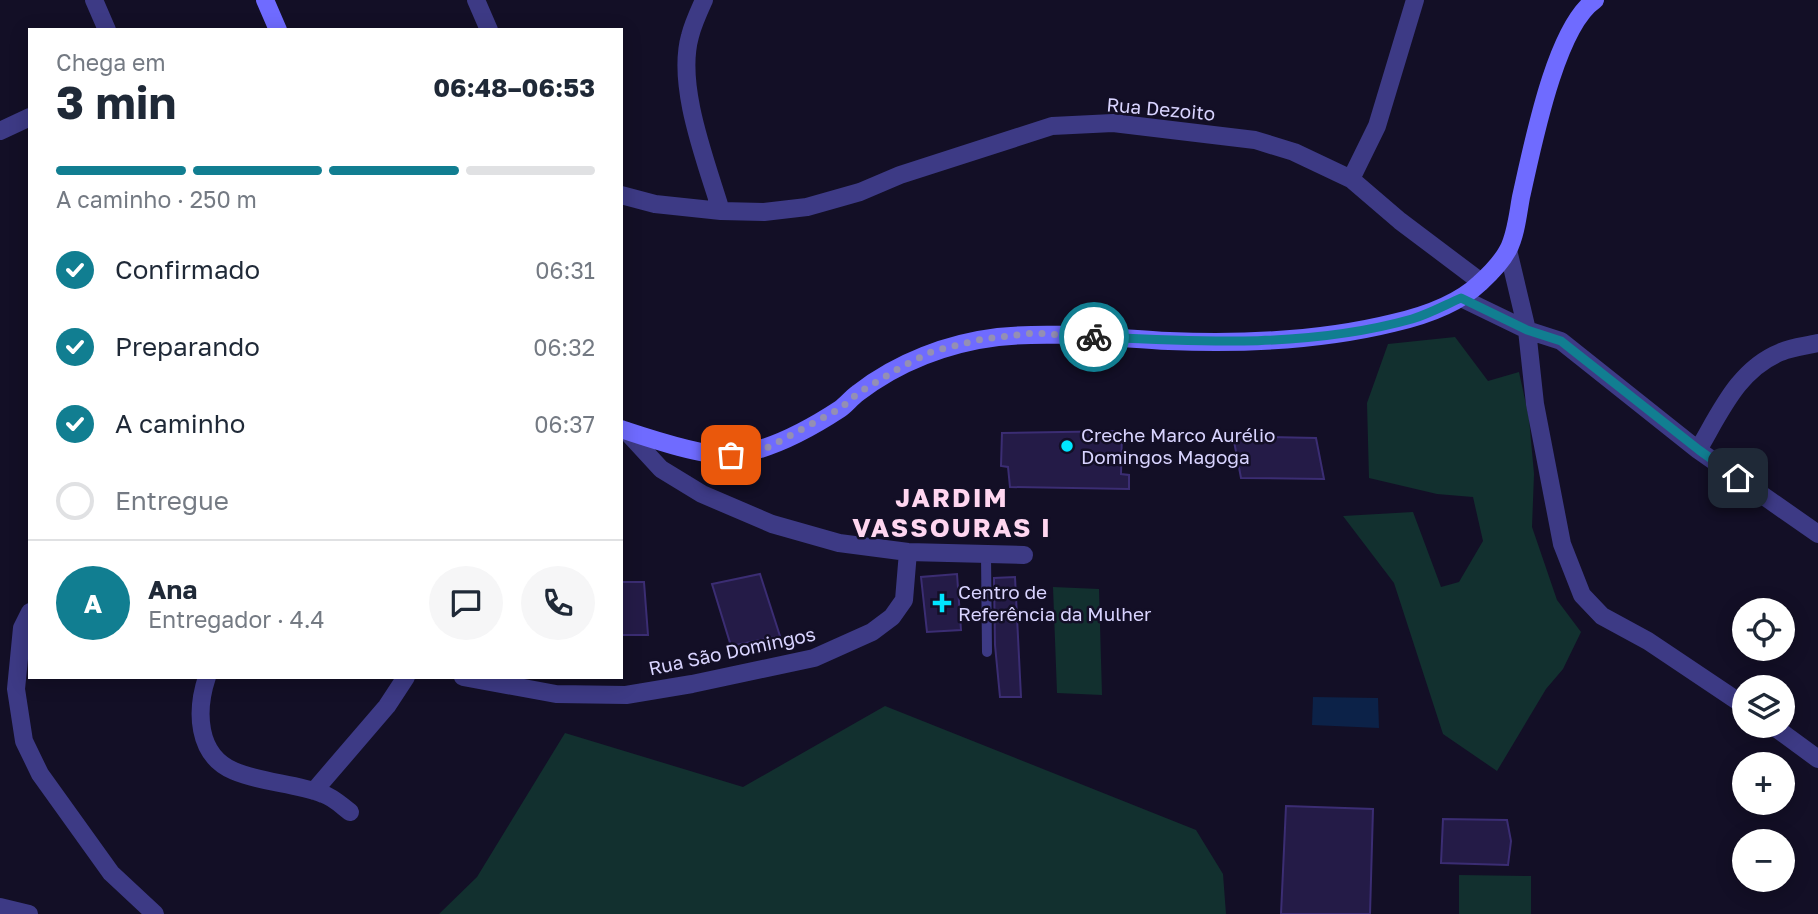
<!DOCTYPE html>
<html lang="pt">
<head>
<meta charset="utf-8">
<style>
	:root { --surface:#fff; --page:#f6f6f7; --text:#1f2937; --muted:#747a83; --line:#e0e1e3; --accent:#117e91 }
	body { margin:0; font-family:"Golos Text",sans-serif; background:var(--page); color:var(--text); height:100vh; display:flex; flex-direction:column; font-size:26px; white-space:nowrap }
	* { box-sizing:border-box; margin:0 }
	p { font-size:23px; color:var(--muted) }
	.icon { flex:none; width:38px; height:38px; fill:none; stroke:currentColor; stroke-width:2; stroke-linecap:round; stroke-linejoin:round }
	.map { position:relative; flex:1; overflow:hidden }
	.side { position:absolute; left:28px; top:28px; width:595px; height:651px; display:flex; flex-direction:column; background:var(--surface); border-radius:0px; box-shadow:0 4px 18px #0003 }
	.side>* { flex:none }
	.buttons { position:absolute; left:1732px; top:598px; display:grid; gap:14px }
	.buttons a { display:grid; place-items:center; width:63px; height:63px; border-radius:50%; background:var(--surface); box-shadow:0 4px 18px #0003; font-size:35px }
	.pin { position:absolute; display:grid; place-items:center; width:60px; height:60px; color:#fff; margin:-30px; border-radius:14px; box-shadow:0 4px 10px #0006 }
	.courier { position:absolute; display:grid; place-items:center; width:70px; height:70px; margin:-35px; border:5px solid #117e91; border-radius:50%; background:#fff; color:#222; box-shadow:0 2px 9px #0007 }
	.headline em { font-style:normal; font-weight:700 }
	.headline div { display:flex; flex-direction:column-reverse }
	.headline { display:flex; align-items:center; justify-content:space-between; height:119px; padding:0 28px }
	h1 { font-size:46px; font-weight:700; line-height:52px }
	.bar { display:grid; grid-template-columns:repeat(4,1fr); gap:10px 7px; align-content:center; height:84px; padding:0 28px }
	.bar i { height:9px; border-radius:5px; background:var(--line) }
	.bar .on { background:var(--accent) }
	.bar p { grid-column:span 4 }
	.line { display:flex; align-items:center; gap:18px; padding:0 28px; border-top:2px solid var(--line) }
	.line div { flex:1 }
	.round { display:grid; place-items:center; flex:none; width:74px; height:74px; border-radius:37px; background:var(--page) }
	ol { padding:0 28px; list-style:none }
	li { display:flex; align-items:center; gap:21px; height:77px }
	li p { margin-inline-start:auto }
	li .icon { padding:7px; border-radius:50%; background:var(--accent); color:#fff; stroke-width:4 }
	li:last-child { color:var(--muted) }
	li i { width:38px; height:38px; border:4px solid var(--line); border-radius:50% }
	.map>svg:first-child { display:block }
	.green { fill:#12302f }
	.water { fill:#0c2248 }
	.building { fill:#241b47; stroke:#3b2d73; stroke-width:2 }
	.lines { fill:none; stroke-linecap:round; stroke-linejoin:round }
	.lane { stroke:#3d3a85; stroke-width:10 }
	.street { stroke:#3d3a85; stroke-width:18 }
	.secondary { stroke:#6f6bff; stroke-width:18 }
	.done { stroke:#948fb3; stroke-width:7; stroke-dasharray:0 12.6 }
	.route { stroke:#117e91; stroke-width:9 }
	.poi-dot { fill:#00e5ff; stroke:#130f26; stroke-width:2.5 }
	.labels { text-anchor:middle; stroke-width:5; stroke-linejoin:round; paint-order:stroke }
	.street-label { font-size:19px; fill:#d9d4ff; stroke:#130f26 }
	.poi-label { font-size:19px; fill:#d9d4ff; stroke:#130f26; text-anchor:start }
	.district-label { font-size:26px; font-weight:bold; letter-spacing:2px; fill:#ffd6f0; stroke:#130f26 }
</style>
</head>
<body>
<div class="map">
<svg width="1818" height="914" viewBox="0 0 1818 914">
	<rect width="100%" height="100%" fill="#130f26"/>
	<path class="green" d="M1455,337L1488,381L1519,372L1529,418L1534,474L1532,527L1557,600L1581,632L1563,669L1546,689L1497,771L1443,734L1394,583L1343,516L1413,512L1441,587L1459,582L1483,541L1473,497L1437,494L1369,478L1367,403L1388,344Z
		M1053,587L1099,589L1102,695L1057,693Z
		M885,706L1196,830L1223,874L1226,914H439L477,877L565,733L743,787Z
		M1459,875L1531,876V914H1459Z"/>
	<path class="water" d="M1313,697L1378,698L1379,728L1312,725Z"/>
	<path class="building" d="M1122,431L1121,474L1129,475V489L1010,487L1008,467L1001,466L1002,433Z
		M1233,436L1316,438L1324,479L1241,478Z
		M760,574L780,636L731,646L712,584Z
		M957,574L961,630L927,632L921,577Z
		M1015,577L1021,697H1000L995,645L994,578Z
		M621,582H644L648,635H621Z
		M1286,806L1373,809L1370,914H1281Z
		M1443,819L1507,820L1511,841L1508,865L1441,863Z"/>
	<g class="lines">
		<path class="lane" d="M986,555L987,652"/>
		<path class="street" d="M94,0L107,30
			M476,0L489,30
			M704,0C699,11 693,24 690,36C676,86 706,161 721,211
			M0,131L30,117
			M1351,179L1377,126L1415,0
			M621,195L655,204L721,211L764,212L807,207L860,192L900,175L1052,126L1113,123L1255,140L1294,152L1351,179L1400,221L1481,282
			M1508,250L1527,330L1535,404L1562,544L1582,595L1602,616L1648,641L1745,706
			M1461,298L1527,330L1561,341L1698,450L1818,534
			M626,431L661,469L702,494L772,524L839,543L908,552L1024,555
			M1698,450C1720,413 1738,369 1781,352C1792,347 1806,346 1818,343
			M30,612L22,628L16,689L24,741L40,774L111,873L155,914
			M207,677C196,710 196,755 234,771C262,783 295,783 323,794C333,797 342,806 350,812
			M463,677L556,694L626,695L692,684L814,658L872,632L892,617L904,600L908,552
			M1773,726L1818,759
			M314,791L387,706L406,677
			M0,907L29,914"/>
		<path class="secondary" d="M265,0L278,30
			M621,429C648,438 707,458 734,455C771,450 808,430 840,409C846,405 851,398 858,393C898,362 948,343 998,337C1055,331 1112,338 1169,341C1243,344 1320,341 1393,323C1424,316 1457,305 1480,283C1490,274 1502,261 1508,250C1516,235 1518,213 1521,197C1532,149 1555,27 1595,0"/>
	</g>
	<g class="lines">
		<path class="done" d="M731,455L769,447L841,408L858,393L901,367L933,351L983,339L1033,333L1094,337"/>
		<path class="route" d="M1094,337C1200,342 1309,348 1412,319C1429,314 1445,305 1461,298L1527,330L1561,341L1699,450L1738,478"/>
	</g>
	<g class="poi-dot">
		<circle cx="1067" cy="446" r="7"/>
		<path d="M938.5 592.5h7v7h7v7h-7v7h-7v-7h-7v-7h7z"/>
	</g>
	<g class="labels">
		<g class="street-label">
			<text transform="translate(1161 109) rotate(5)" y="7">Rua Dezoito</text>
			<text transform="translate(732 651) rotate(-12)" y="7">Rua São Domingos</text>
		</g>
		<g class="poi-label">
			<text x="1081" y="442">Creche Marco Aurélio<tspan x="1081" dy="22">Domingos Magoga</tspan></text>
			<text x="958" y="599">Centro de<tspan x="958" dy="22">Referência da Mulher</tspan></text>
		</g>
		<g class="district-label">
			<text x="952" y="507">JARDIM<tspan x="952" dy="30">VASSOURAS I</tspan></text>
		</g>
	</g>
</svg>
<div class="buttons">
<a><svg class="icon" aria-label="locate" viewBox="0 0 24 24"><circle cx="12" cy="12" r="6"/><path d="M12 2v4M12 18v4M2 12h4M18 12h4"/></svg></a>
<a><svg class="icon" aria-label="layers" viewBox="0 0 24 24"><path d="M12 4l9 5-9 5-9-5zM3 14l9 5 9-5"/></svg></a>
<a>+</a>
<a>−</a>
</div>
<div class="pin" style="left:731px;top:455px;background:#ea580c"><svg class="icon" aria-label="bag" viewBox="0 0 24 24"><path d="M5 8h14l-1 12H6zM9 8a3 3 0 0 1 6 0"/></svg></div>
<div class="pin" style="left:1738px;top:478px;background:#1f2937"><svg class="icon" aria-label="home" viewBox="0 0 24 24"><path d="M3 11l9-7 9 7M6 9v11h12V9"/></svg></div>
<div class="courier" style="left:1094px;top:337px"><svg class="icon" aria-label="bike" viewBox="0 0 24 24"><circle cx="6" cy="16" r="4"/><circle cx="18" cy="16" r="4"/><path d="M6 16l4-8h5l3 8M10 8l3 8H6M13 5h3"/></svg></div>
<section class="side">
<div class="headline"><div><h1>3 min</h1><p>Chega em</p></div><em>06:48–06:53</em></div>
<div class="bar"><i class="on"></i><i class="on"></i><i class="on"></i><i></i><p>A caminho · 250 m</p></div>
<ol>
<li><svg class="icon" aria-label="check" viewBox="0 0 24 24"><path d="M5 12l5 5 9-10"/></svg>Confirmado<p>06:31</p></li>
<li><svg class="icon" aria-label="check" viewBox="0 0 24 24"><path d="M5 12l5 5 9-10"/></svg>Preparando<p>06:32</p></li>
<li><svg class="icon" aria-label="check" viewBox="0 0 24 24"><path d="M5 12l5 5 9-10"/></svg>A caminho<p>06:37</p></li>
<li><i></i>Entregue</li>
</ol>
<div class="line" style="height:126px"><b class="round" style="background:var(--accent);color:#fff">A</b><div><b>Ana</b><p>Entregador · 4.4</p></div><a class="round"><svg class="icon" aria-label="chat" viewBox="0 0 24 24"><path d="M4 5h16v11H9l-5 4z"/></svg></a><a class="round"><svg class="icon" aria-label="phone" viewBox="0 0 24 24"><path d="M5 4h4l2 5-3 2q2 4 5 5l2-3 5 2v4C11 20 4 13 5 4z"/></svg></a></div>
</section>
</div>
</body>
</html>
